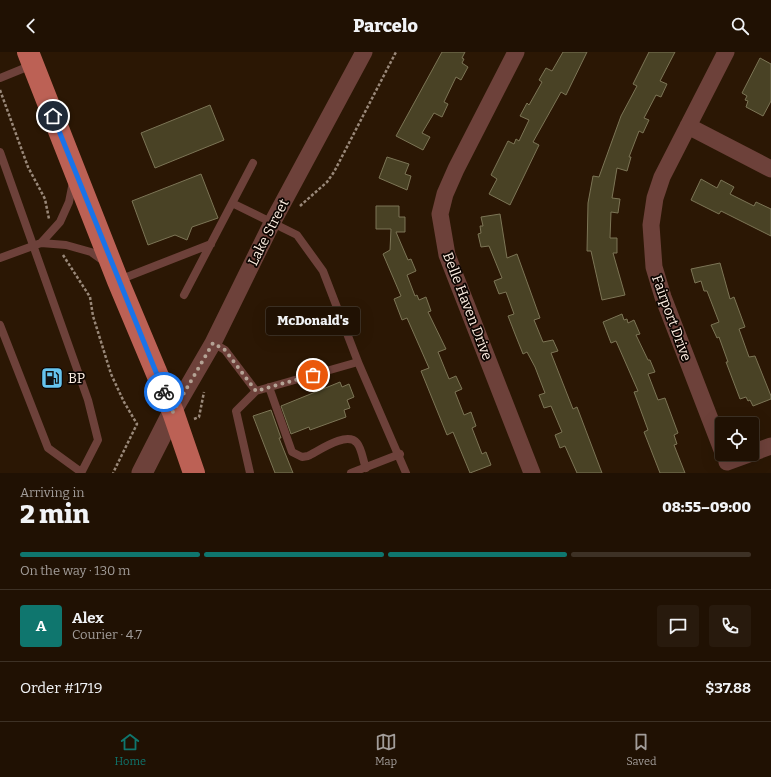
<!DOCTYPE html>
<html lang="en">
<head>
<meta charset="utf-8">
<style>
	:root { --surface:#201103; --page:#281a0d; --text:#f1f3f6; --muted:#a29d9a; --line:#3d3125; --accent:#0f766e }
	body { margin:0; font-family:Bitter,serif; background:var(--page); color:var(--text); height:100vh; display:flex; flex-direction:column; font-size:15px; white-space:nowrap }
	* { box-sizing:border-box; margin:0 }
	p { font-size:13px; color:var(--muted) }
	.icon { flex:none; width:22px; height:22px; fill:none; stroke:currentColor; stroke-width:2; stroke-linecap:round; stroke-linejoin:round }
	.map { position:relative; height:421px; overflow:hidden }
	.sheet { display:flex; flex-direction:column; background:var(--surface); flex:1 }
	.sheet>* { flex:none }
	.fabs { position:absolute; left:715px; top:365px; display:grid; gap:8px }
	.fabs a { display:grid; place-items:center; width:44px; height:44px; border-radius:4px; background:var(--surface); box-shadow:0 4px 16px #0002,0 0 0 1px var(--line); font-size:20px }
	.pin { position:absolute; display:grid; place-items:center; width:34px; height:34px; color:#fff; margin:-17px; border:2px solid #fff; border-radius:50%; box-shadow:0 1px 4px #0007 }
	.courier { position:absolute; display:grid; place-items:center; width:40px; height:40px; margin:-20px; border:3px solid #1a73e8; border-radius:50%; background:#fff; color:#222; box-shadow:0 1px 5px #0007 }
	.bubble { position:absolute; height:28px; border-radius:4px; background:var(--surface); box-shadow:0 4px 16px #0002,0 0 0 1px var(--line); font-size:13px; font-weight:800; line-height:28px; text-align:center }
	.overview em { font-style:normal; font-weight:800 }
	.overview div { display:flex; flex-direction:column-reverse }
	.overview { display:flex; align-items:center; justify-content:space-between; height:68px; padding:0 20px }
	h1 { font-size:26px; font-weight:800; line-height:30px }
	.bar { display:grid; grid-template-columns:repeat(4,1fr); gap:6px 4px; align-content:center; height:48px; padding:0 20px }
	.bar i { height:5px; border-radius:3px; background:var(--line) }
	.bar .on { background:var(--accent) }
	.bar p { grid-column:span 4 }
	.line { display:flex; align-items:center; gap:10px; padding:0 20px; border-top:1px solid var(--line) }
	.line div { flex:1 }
	.round { display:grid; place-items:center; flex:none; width:42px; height:42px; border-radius:4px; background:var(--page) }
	header { display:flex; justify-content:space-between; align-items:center; height:52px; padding:0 20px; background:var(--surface); font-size:18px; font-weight:800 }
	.dock { display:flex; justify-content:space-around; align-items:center; height:56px; border-top:1px solid var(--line); background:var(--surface); font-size:11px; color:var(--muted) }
	.dock a { display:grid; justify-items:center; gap:2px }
	.dock .on { color:var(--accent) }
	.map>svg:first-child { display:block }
	.building { fill:#494225; stroke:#7c7556 }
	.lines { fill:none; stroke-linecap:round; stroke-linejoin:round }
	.path { stroke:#998879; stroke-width:2.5; stroke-dasharray:3 2; stroke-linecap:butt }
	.service { stroke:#6d413a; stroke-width:8 }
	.minor { stroke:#6d413a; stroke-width:17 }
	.tertiary { stroke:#6d413a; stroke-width:21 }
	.primary { stroke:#bc6155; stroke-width:22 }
	.done { stroke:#b4a395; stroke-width:4; stroke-dasharray:0 7.2 }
	.route { stroke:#1a73e8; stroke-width:5 }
	.labels { text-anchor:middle; stroke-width:3.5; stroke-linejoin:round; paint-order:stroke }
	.street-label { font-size:14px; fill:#feefe3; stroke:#0d0501 }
	.poi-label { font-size:14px; fill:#feefe3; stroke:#0d0501; text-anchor:start }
</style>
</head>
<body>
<header><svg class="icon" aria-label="back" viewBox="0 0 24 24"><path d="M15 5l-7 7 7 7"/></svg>Parcelo<svg class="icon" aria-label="search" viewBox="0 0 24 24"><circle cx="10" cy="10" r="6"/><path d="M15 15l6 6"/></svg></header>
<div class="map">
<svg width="771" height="421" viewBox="0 0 771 421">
	<rect width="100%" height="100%" fill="#2b1704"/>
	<path class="building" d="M442,0H465L462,6L464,7L462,11L468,15L461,28L456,25L444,50L448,52L442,65L434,61L422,81L430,85L423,98L396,84Z
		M563,0H587L566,43L561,40L533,90L539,93L510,153L489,142L497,127L491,123L508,89L514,92L516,87L519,89L529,68L520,64L527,51L529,53L542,30L539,28L546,16L552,19Z
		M649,0H675L660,29L667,32L661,45L656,43L644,66L649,68L643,81L639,79L629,105H631L627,119L617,116L612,146L620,147L618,161L611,160L610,186H617V201H613L625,243L602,248L591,199H587L588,151L593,124L599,125L621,64L637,34L633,32Z
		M760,6L771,12V49L763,64L746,55L748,49L745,48L747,44L742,41Z
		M210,53L224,88L155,116L141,81Z
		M387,105L409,112L405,122L411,124L407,138L379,126Z
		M201,122L218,166L192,175L187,188L175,183L148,193L132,149Z
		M701,127L717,136L721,128L734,135L730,142L754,154L756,150L771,157V184L721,159L719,162L691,148Z
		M376,154H399V165H405V180H396L408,208L411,207L416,219L407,223L415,244L417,243L419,248L426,245L431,259L428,260L446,297L438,300L449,327L456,324L462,337L455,340L464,363L471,360L476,374L472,376L482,402L486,400L491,413L470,421L453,380L447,383L421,319L429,316L407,266L402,268L394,247L401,244L383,202L390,198L391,177H376Z
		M500,162L507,206L517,202L540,266L534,268L543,290L553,288L558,299L551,301L573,357L577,355L602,421H577L565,394L560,396L555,383L562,380L551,354L544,356L539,343L545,341L535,315L527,300L523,302L515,282L508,264L514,262L506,240L499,242L494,229L502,226L489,194L481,195L478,182L481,181L480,174H483L481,165Z
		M720,211L730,247L734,245L745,275L739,277L749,305L755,304L771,344V347L753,354L750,348L748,349L746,345L740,347L726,310H728L719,285L717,286L711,273L719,270L707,239H704L701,229L695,231L691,217Z
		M622,262L624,268L627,267L628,271L634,268L640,282L636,283L648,308H650L655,320L648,322L658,348L665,346L678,381L674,383L677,392L674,393L685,421H660L644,380L648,378L634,340L638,339L616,289L611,291L603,270Z
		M340,330L342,335L349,332L354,345L347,348L350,356L344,358L346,365L310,378L309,375L291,382L281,354Z
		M271,358L281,386H279L293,421H275L253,364Z"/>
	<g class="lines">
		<path class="path" d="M0,38L28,115L45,147L49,167
			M300,154L327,130L334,120L396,0
			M63,203L90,245L93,264L111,322L124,350L137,372L113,421
			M194,367L199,365L204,340"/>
		<path class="service" d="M0,26L32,13
			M0,100L88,348L98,388L81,421
			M232,151L297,183L323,219L358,310
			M41,191L60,170L69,150L73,130
			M0,206L41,191L66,193L91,200L105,210
			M119,228L211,192
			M184,243L253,111
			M0,273L48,396L81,420
			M213,291L225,298L256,339L358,310L406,421
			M269,335L292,400L302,405L308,404C320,398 347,379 357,391C362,397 363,409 366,416
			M250,421L236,359L256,339
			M351,421L400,402"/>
		<path class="minor" d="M516,0L456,117L445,142L440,162L447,203L532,421
			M688,74L771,117
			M173,360L213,291L272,171L364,0
			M722,398L663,245L654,215L651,173L655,146L662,125L726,0
			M752,401L771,394
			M727,410L749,402"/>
		<path class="tertiary" d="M142,421L173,360"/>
		<path class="primary" d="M28,0L118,229L173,360L194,421"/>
	</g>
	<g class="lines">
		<path class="done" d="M164,340L173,360L213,291L225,298L256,339L313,323"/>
		<path class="route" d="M53,64L164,340"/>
	</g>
	<defs>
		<g id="fuel-square" transform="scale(1.15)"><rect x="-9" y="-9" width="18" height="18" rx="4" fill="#66c4ef" stroke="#0d0501"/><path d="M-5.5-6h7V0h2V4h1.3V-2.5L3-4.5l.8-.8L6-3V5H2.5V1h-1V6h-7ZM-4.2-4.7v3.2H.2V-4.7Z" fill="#111"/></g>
	</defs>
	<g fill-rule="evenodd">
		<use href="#fuel-square" x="52" y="326"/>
	</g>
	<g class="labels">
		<g class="street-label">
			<text transform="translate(268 180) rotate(-63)" y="5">Lake Street</text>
			<text transform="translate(468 254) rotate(69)" y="5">Belle Haven Drive</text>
			<text transform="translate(672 266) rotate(70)" y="5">Fairport Drive</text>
		</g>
		<g class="poi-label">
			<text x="68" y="331">BP</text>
		</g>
	</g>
</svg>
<div class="fabs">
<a><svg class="icon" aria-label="locate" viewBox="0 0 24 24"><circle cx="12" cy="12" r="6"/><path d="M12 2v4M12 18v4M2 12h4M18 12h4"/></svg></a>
</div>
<div class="pin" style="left:313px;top:323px;background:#ea580c"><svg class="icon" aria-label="bag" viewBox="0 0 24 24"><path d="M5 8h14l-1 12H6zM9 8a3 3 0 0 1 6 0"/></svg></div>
<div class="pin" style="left:53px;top:64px;background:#1f2937"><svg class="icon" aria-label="home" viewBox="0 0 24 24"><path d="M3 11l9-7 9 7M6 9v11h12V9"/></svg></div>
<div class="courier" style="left:164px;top:340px"><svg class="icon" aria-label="bike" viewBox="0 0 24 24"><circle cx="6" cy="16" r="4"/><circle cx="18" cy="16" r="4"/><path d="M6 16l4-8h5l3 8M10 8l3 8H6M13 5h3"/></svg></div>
<div class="bubble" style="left:266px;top:255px;width:94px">McDonald's</div>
</div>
<section class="sheet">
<div class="overview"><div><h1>2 min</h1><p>Arriving in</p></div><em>08:55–09:00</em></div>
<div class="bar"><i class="on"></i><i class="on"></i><i class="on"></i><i></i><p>On the way · 130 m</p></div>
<div class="line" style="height:72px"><b class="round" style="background:var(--accent);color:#fff">A</b><div><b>Alex</b><p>Courier · 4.7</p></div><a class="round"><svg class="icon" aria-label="chat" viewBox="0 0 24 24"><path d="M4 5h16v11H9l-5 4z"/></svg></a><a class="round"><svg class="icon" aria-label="phone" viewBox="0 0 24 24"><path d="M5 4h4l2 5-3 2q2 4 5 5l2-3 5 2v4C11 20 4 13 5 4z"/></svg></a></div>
<div class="line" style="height:52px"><div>Order #1719</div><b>$37.88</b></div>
</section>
<nav class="dock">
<a class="on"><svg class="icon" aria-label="home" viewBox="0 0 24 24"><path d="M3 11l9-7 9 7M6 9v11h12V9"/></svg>Home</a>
<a><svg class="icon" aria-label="map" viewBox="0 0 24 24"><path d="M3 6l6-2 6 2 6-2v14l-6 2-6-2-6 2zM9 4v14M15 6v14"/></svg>Map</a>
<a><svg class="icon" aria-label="saved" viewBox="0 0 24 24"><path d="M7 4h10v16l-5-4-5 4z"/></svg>Saved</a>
</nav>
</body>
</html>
